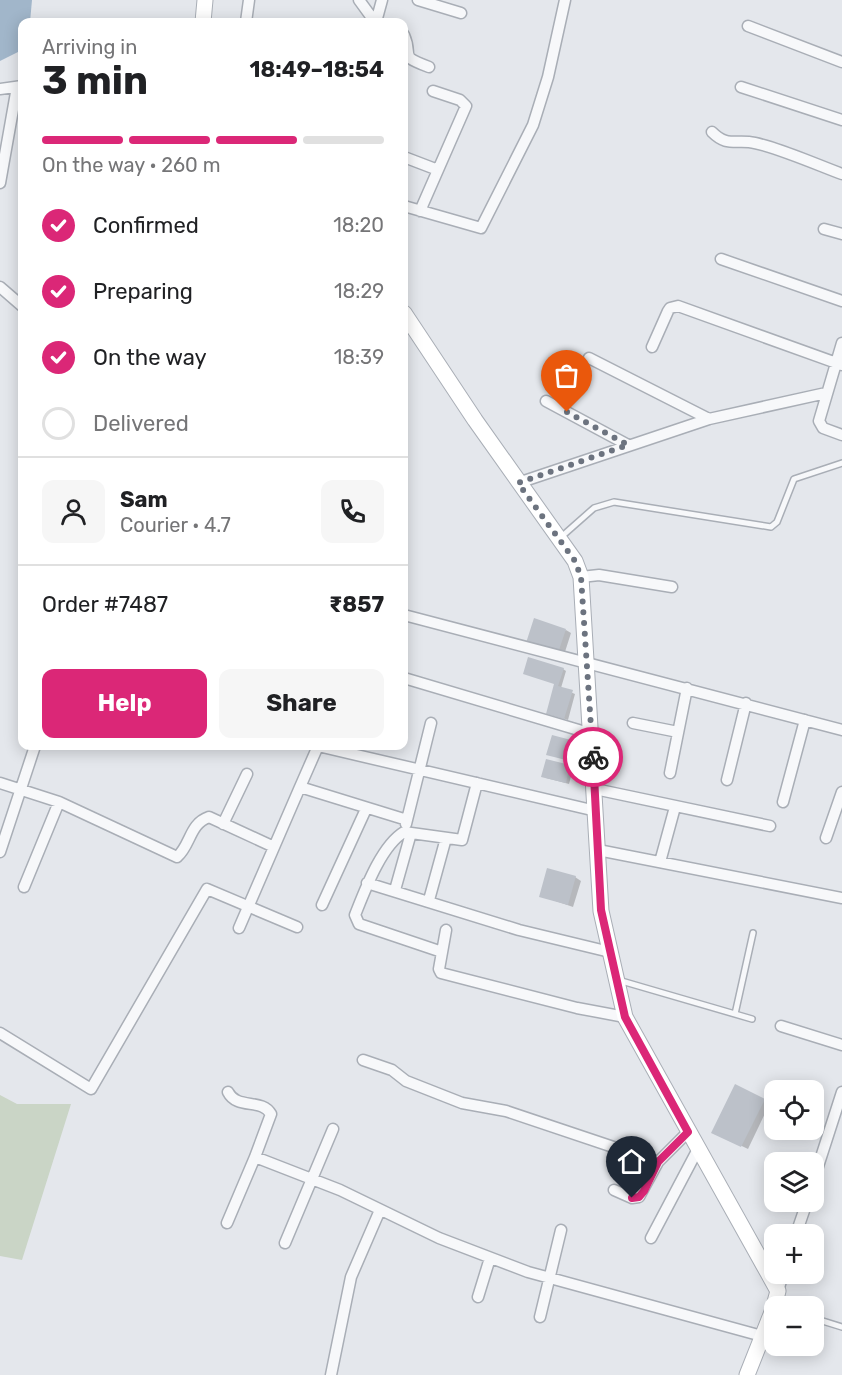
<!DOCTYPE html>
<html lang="en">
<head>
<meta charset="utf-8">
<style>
	:root { --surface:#fff; --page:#f6f6f6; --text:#202124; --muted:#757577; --line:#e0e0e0; --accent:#db2777 }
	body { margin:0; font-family:Rubik,sans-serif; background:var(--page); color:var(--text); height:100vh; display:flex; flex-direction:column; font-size:22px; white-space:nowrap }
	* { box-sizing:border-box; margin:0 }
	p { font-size:20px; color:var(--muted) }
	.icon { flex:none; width:33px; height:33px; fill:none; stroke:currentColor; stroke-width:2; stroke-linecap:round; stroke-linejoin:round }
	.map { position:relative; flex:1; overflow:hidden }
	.panel { position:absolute; left:18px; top:18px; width:390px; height:732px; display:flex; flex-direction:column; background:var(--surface); border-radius:12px; box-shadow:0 3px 15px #0003 }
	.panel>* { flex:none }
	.tools { position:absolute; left:764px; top:1080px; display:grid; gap:12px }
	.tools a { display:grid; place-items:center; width:60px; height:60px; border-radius:12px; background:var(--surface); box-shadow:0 3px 15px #0003; font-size:30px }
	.pin { position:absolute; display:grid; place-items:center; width:51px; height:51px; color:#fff; margin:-62px -26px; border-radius:50% 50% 50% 0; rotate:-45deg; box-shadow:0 0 6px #0007 }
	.pin .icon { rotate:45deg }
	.courier { position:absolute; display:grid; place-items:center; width:60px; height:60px; margin:-30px; border:4px solid #db2777; border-radius:50%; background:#fff; color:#222; box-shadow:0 2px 8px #0007 }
	.summary em { font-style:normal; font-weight:700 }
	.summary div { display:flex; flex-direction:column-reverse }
	.summary { display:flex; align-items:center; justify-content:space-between; height:102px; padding:0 24px }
	h1 { font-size:39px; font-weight:700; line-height:45px }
	.bar { display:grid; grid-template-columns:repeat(4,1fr); gap:9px 6px; align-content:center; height:72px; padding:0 24px }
	.bar i { height:8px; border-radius:4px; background:var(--line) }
	.bar .selected { background:var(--accent) }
	.bar p { grid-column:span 4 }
	.line { display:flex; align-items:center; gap:15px; padding:0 24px; border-top:2px solid var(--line) }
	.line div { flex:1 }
	.round { display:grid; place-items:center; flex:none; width:63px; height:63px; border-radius:12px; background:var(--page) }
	ol { padding:0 24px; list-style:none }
	li { display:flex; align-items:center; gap:18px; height:66px }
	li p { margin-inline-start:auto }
	li .icon { padding:6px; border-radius:50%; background:var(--accent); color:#fff; stroke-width:4 }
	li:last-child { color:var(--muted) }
	li i { width:33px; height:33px; border:3px solid var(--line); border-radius:50% }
	.primary-button { display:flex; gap:12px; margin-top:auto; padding:12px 24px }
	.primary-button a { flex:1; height:69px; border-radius:12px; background:var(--accent); color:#fff; font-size:24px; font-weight:700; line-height:69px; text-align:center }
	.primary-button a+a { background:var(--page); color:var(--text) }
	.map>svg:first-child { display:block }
	.green { fill:#cad5c6 }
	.water { fill:#a1b6ca }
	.shadow { fill:#0003 }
	.building { fill:#bcc1c9 }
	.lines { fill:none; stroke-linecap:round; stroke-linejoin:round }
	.service-casing { stroke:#a9aeb6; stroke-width:8 }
	.minor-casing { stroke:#a9aeb6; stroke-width:13 }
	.secondary-casing { stroke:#a9aeb6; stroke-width:17 }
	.service { stroke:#f7f8fa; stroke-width:5 }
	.minor { stroke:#f7f8fa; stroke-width:10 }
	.secondary { stroke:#fff; stroke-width:15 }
	.done { stroke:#6c737f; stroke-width:6; stroke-dasharray:0 10.8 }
	.route { stroke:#db2777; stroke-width:8 }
</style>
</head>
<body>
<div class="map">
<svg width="842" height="1375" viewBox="0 0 842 1375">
	<rect width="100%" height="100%" fill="#e4e7ec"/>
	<path class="green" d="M0,1095L17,1104H71L22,1260L0,1256Z"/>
	<path class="water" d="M0,0H32L30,22H22V50L0,61Z"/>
	<path class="shadow" d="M566,630L571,633L564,655L534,645Z
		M563,669L566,671L561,688L575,694L568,720L547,713Z
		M570,742L574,744L569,761L548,754Z
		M547,761L573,769L569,784L546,778Z
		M575,877L581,881L573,907L541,896Z
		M736,1086L770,1103L748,1149L719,1135Z"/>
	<path class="building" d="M534,618L566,629L558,653L526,643Z
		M528,657L564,668L558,686L573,690L564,719L546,714L554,684L523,674Z
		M552,735L571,740L566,760L546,755Z
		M546,759L570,765L566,783L541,777Z
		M547,868L576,876L568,905L539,897Z
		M735,1084L765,1099L741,1147L711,1133Z"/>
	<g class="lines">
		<g class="service-casing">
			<path id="service" d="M560,538L594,508L614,502L771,527L777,522L794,479L842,463
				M618,980L752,1019
				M735,1014L753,933
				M813,1318L842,1327"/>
		</g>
		<g class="minor-casing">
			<path id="minor" d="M359,0L375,22
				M418,0L461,13
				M246,22L249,0
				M376,22L382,0
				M748,26L842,62
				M404,35C414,58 397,55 429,67
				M741,87L842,120
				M0,89L22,86
				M712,132C725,145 732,141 749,142C770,144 820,166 842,174
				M404,157L438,170
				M0,183L17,87
				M404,206L481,228L533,125L548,77L565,0
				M420,211L466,106L460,100L433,91
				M824,229L842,234
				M721,259L842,301
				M0,287L22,306
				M842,343L819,421L823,428L842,435
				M652,347L668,311L670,308L678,306L842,365
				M589,358L709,419
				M546,401L628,445
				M518,483L709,419L826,393
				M581,577L599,575L672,587
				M404,615L842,730
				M404,678L592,734
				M633,723L678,732
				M318,746L596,811
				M670,773L687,688
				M727,780L746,703
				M0,783L59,802L177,857C191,845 189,824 209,817L274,847
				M300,787L318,746
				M595,789L770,826
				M783,802L805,720
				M223,824L247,774
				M406,824L431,723
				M826,838L842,792
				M598,850L842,898
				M0,852L35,746
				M660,862L675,807
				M367,883L519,930L610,952
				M24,887L59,802
				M395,890L411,833
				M429,900L446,838
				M322,905L366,809
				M239,928L300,787L407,820
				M446,930L439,969L441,973L577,1008L625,1017
				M442,952L359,924L355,915C365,890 381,846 404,832L462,840L477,783
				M781,1026L842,1045
				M0,1033L91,1089L207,889L297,927
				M363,1060L392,1070L406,1081L462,1103L506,1111L658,1162L688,1132
				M228,1092C237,1110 262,1098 271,1114L255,1157L340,1190L439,1238L528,1272L762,1336
				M813,1182L842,1092
				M614,1190L632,1198L639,1197L658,1162
				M227,1223L255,1157
				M796,1234L807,1202
				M651,1238L698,1149
				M285,1243L333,1129
				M778,1291L783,1274
				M478,1297L490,1258
				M540,1317L561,1230
				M331,1375L351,1277L380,1210"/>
		</g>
		<g class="secondary-casing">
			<path id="secondary" d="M203,22L205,0
				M404,313L475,420L575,561L581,577L601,911L625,1017L778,1291L774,1306
				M747,1375L774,1307"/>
		</g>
		<use href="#service" class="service"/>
		<use href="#minor" class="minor"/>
		<use href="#secondary" class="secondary"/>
	</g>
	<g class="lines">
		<path class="done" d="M567,412L628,445L518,483L575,561L581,577L593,757"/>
		<path class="route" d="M593,757L601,910L625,1017L688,1132L658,1162L644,1191L639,1197L632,1198"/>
	</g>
</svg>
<div class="tools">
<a><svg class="icon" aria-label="locate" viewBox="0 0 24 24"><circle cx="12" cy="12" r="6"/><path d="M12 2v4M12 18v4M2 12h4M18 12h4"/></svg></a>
<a><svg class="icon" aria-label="layers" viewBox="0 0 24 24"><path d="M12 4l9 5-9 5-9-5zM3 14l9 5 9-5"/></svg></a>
<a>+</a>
<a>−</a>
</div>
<div class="pin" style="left:567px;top:412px;background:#ea580c"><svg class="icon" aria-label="bag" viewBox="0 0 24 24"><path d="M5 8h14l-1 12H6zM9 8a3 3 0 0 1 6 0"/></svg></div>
<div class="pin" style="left:632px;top:1198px;background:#1f2937"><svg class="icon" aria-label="home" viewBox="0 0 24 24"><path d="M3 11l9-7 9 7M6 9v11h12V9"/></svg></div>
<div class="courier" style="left:593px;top:757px"><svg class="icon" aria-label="bike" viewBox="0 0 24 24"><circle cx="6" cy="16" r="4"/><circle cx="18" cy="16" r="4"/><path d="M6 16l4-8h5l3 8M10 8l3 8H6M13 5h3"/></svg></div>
<section class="panel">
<div class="summary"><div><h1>3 min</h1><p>Arriving in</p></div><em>18:49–18:54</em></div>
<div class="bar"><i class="selected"></i><i class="selected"></i><i class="selected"></i><i></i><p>On the way · 260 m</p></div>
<ol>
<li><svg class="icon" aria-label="check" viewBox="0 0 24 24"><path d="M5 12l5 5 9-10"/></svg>Confirmed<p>18:20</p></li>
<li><svg class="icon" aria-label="check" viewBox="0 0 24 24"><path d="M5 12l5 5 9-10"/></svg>Preparing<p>18:29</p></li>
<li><svg class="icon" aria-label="check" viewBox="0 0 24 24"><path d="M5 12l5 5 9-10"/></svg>On the way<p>18:39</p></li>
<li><i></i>Delivered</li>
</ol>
<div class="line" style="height:108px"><a class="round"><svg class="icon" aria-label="person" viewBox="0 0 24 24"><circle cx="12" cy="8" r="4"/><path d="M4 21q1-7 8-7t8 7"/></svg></a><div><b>Sam</b><p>Courier · 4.7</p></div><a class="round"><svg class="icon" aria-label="phone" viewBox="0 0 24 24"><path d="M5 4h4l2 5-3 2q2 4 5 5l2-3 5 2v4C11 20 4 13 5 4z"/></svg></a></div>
<div class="line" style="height:78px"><div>Order #7487</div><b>₹857</b></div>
<div class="primary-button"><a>Help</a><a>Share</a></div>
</section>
</div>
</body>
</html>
